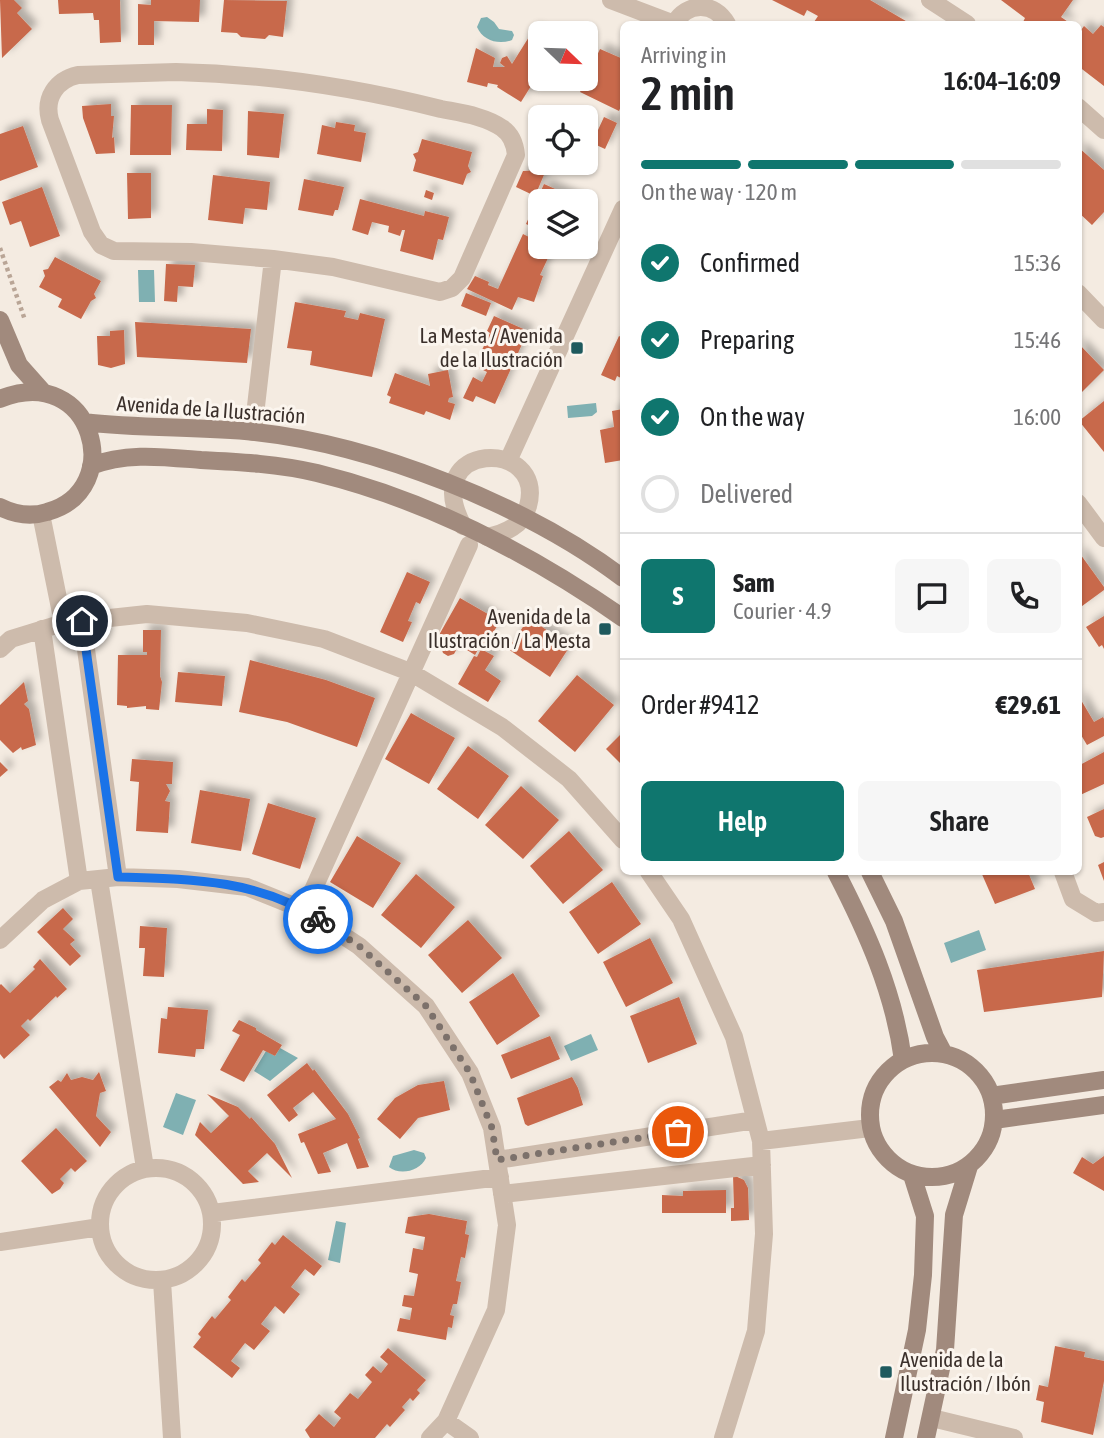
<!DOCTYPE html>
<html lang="en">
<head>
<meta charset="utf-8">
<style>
	:root { --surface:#fff; --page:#f6f6f6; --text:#202124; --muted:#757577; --line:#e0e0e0; --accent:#0f766e }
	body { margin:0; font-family:"Asap Condensed",sans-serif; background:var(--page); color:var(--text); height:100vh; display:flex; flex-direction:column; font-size:26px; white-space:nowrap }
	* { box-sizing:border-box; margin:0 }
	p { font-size:23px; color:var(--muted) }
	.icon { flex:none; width:38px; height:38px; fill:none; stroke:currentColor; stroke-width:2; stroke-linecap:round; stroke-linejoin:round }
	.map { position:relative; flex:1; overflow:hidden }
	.drawer { position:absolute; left:620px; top:21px; width:462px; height:854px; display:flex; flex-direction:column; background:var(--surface); border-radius:10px; box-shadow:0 2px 5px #0004 }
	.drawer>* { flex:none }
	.needle { width:46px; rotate:113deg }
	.controls { position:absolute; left:528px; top:21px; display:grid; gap:14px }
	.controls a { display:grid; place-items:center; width:70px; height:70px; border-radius:10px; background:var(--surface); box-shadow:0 2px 5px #0004; font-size:35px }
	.pin { position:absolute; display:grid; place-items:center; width:60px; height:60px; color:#fff; margin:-30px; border:4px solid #fff; border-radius:50%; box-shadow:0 2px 7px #0007 }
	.courier { position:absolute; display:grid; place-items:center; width:70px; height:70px; margin:-35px; border:5px solid #1a73e8; border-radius:50%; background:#fff; color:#222; box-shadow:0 2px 9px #0007 }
	.summary em { font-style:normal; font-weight:600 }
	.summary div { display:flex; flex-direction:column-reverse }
	.summary { display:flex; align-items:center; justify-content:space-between; height:119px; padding:0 21px }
	h1 { font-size:46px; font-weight:600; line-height:52px }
	.bar { display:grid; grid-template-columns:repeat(4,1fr); gap:10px 7px; align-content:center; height:84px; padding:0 21px }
	.bar i { height:9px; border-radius:5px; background:var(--line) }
	.bar .selected { background:var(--accent) }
	.bar p { grid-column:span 4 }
	.line { display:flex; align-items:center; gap:18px; padding:0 21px; border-top:2px solid var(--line) }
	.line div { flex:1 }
	.round { display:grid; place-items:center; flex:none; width:74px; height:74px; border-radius:10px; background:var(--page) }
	ol { padding:0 21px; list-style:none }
	li { display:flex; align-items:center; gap:21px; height:77px }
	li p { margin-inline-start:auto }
	li .icon { padding:7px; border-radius:50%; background:var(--accent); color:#fff; stroke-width:4 }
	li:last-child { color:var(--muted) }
	li i { width:38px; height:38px; border:4px solid var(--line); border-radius:50% }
	.action { display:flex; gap:14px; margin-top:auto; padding:14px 21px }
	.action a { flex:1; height:80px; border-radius:10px; background:var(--accent); color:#fff; font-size:28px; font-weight:600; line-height:80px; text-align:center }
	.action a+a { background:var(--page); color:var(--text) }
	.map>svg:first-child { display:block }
	.water { fill:#7fb0b2 }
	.building { fill:#c8694b; filter:url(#shadow) }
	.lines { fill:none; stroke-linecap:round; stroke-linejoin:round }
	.path { stroke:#b9a596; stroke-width:4.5; stroke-dasharray:3.5 3.5; stroke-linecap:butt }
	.street { stroke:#cdbbac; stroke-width:18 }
	.secondary { stroke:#a18a7d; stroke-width:18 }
	.done { stroke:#7c716b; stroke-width:7; stroke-dasharray:0 12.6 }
	.route { stroke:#1a73e8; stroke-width:9 }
	.poi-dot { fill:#1f5a5e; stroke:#fbf5ee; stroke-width:2.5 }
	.labels { text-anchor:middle; stroke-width:6; stroke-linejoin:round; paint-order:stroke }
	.poi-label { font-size:21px; fill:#3b302b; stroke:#fbf5ee; text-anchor:end }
	.street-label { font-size:21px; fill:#3b302b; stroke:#fbf5ee }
</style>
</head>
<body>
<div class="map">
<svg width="1104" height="1438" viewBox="0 0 1104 1438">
	<defs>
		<filter id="shadow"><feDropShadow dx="6" dy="-6" stdDeviation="3.5" flood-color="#0004"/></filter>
	</defs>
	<rect width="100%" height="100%" fill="#f4ebe1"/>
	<path class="water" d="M487,17L494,22L499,29L512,31L514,35L512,40C499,45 483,41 477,27L481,18Z
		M138,270H154L155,302H139Z
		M596,403L597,412L592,416L568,418L567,406Z
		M979,930L986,950L951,963L944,943Z
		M591,1034L598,1050L571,1061L564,1046Z
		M280,1048L298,1058L270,1081L254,1071L266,1051L275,1056Z
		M176,1093L196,1100L183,1135L163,1127Z
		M414,1150L424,1153L426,1158C420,1171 400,1176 389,1167L393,1156Z
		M336,1221L346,1223L340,1263L328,1260Z"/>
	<path class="building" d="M0,0H14L22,8L17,13L32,29L2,58Z
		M58,0H120L121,42L100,43L99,20H94L93,13L59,14Z
		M151,0H200L199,22L154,21V45H138V4L151,5Z
		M224,0L287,1L283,37L269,35L265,39L241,37L237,33L221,32Z
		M772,0H870L911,24H818L814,22L818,16L807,10L804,16Z
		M1001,0H1073L1061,17L1071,24H1022L1025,18Z
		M1101,25L1104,27V86L1078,66V34L1084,26L1093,34Z
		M534,29L541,36V70L521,102L497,87L498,85L488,83L487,87L467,82L476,48L495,58L493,67H505L500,63L502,58L507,56L512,64Z
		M600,49L623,59V102L619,111L580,92Z
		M111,104V116H114L112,138L114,137L115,153L96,154L83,118L82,106Z
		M131,105H172L171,155H130Z
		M207,109L223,110L222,151L186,150L187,124H207Z
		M248,111L284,114L279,158L247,155Z
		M604,117L617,123L605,149L592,143Z
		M336,122L355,125L354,131L366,133L361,162L317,154L322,125L335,128Z
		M23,126L38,167L0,181V134Z
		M422,139L472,152L468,166L471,172L467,174L463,185L413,171L416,160L413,154L418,152Z
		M1078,147L1104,170V212L1092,225L1078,212Z
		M546,170L535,196L516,187L523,171Z
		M127,173H151V218L128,219Z
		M213,175L270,182L267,210L245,208L243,224L208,220Z
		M304,179L344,187L338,210H335L333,216L298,210Z
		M544,184L582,201H541V231L526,224Z
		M42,187L60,236L30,247L21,221L10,225L2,202Z
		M426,190L434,193L432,200L424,197Z
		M360,199L424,216L425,211L449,217L443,240L438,239L433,260L400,251L405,230H402L400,236L388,232L389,226L372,222L368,235L352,230Z
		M523,234L537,241L532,251L548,258L540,275L543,276L534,302L518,297L512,310L467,289L475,276L489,282L488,285L498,289Z
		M55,257L101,281L94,294L96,298L91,301L81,319L58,307L62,299L39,287L45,276L43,270L48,269Z
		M166,264L195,265L193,287L178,286L177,302L164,301Z
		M466,293L491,303L486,316L461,306Z
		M295,302L346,311L344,317L358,320L360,313L385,319L372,377L310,365L312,351L287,348Z
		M494,316L528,331L495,404L476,396L473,402L463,398L473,377L482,382L487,372L477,367L484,351L482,350L490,333L487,331Z
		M135,322L251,329L247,363L137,357Z
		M124,330L125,364L111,368L98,365L97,336H110V331Z
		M619,336L623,338V379L617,376L615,381L601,375Z
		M1078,343L1104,370L1078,396Z
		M448,370L453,397L449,398L448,402L455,404L450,420L426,411L424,415L389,403L391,397L387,395L395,373L430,386L428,374Z
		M1104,401V452L1079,421Z
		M623,409V460L605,463L600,430L614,427L612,411Z
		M1078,551L1104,587V590L1078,609Z
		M407,572L430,582L420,604L416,602L408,621L412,622L403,642L380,632Z
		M460,598L500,621L493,633L489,630L483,647L479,648L475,655L459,645L454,654L448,656L443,653L441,647L444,641L448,640L439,635Z
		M1104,616V649L1102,645L1099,647L1086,627Z
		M529,618L570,646L550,677L508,649Z
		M143,630H161L160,676L162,682L159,710L146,709V706L127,708V706L117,705L118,655H147V652H143Z
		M481,649L494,656L485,670L501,681L488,702L458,684L474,656L477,657Z
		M250,660L326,680L375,698L357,747L287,722L239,712Z
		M178,672L225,676L222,706L175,702Z
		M577,675L614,705L575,752L538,721Z
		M24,682L28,701L24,704L29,709L36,745L22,750L21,747L13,753L0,740V705Z
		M1078,695L1094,722L1103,717L1104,719V736L1087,745L1081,735L1078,737Z
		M411,713L455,738L429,784L385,759Z
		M623,732V766L606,749Z
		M468,746L509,776L478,819L437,789Z
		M1104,752V784L1078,796V766Z
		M132,759L173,762L172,784H166L170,791L165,801L170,802L168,833L136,831L139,782L130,781Z
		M0,762L8,770L0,777Z
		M521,786L559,820L523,859L485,825Z
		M200,790L250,799L241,851L191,843Z
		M268,803L316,818L300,869L252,854Z
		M1104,809V837L1101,838L1095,836L1087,817Z
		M569,831L603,870L563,904L530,866Z
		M357,836L401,863L373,908L330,882Z
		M1104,862V881L1098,865Z
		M981,872H1028L1035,889L995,904Z
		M416,874L455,907L421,948L381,915Z
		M612,882L641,924L598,954L569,912Z
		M63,908L73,919L63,929L75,940L70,944L81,956L70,966L37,932Z
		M468,920L502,958L462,993L428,955Z
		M140,926L167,928L164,977L143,976L145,948H139Z
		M650,938L673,983L626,1007L603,962Z
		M1104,951L1102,997L984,1012L977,970Z
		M40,959L67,989L57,998L56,996L30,1021L28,1019L21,1026L30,1035L4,1059L0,1054V985L1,984L10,993L35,969L33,967Z
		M513,973L540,1016L497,1045L469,1002Z
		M679,997L697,1044L648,1063L630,1016Z
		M168,1007L208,1010L204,1049H196L195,1057L158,1053L161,1018L167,1019Z
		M239,1020L256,1028V1030L282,1045L275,1056L263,1050L244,1082L220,1070L240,1035L232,1031Z
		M550,1036L560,1059L511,1079L501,1055Z
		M307,1063L313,1071L314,1069L348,1114L360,1138L358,1139L369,1167L357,1169L347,1143L323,1153L331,1172L318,1174L304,1142L301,1143L298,1134L336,1119L313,1092L293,1108L298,1115L289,1122L267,1095Z
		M99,1072L106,1091L100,1093L96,1116L111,1132L100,1147L49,1087L58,1080L61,1082L67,1073L71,1080L82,1077L93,1080Z
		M572,1077L578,1088L583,1105L528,1126L525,1124L517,1098Z
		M444,1081L450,1110L418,1118L400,1139L377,1119L395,1098L418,1085Z
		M207,1094L238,1107L250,1119L251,1117L275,1144L292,1178L267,1153L248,1171L259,1182L243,1184L195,1135L200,1122L211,1133L229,1116Z
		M56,1128L87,1161L75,1172L71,1168L60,1179L64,1183L60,1189L52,1194L21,1161Z
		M1104,1156V1191L1073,1173L1082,1157L1093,1164Z
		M733,1175L744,1180L748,1188L749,1220L731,1221V1208H734Z
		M726,1190V1213H662V1195L683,1196V1191Z
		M429,1214L467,1221L465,1234L469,1235L465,1258L461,1257L456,1281L461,1282L457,1304H453L450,1315L454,1316L452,1328L448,1327L446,1340L397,1331L400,1318L410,1320L412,1308L402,1306L404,1295L414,1296L418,1274L409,1272L413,1248L423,1250L425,1237L405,1233L408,1217Z
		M283,1235L322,1266L314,1276L305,1269L291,1287L300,1294L284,1314L275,1306L261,1324L270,1331L254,1350L245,1343L231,1361L240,1368L232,1378L193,1347L201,1337L198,1334L212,1316L215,1319L231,1300L228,1297L242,1279L245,1282L261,1263L258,1260L272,1242L275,1245Z
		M1055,1346L1085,1352L1084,1357L1104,1361V1381L1093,1435L1041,1422L1044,1402L1036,1400L1039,1385L1048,1387Z
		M388,1348L426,1380L417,1390L420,1393L413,1401L410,1398L402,1407L405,1410L390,1427L387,1424L375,1438H310L305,1430L319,1414L334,1427L341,1418L334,1412L350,1393L358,1399L372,1382L365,1375L373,1366L381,1373L388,1364L380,1357Z"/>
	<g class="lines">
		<path class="path" d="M0,248L25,320"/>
		<path class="street" d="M611,0L674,24
			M930,0L967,24
			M674,24C687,2 714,1 727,24
			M176,72C265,74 354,87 441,109C461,113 485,116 502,128C511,134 515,144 516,155L462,278L452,288L440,292L333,267L273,259L191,252L114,251L101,245L92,232L50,120C44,98 56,80 78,75Z
			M1078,107L1104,130
			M1078,293L1104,320
			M253,432L273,259
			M508,461L623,209
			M1078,503L1104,538
			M41,514L63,623
			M463,526C417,440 547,438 528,506C523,526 505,533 487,537
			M82,621L118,877
			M42,629L79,881
			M0,649L11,639L63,623L147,614L247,623L324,639L410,672L502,727L569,779L623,840
			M649,872L681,919L734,1037L761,1141L764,1234L756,1331L723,1438
			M1063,872L1073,899L1096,913L1104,912
			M99,880L145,1168
			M304,910L469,545
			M0,940L43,900L79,881L118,877L178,879L247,887L304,910L359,946L426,1006L470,1073L492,1128L507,1225L496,1310L446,1421L430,1438
			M761,1141L870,1128
			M497,1160L755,1120
			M100 1224a56 56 0 1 1 112 0a56 56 0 1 1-112 0Z
			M502,1194L762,1165
			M212,1213L500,1177
			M0,1242L100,1227
			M162,1281L172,1438
			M932,1418L1014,1438
			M446,1421L470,1438"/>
		<path class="secondary" d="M0,320L19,365L43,392
			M0,399C93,361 128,490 47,512C31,517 14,514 0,507
			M84,422C141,429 198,426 255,432C375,445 526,505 623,578
			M91,466C126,452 164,457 201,460C240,462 279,464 317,473C427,500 531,554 623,618
			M836,872C867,932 894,992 903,1060
			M870,872L894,921L935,1037L944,1054
			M870 1115a62 62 0 1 1 124 0a62 62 0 1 1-124 0Z
			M991,1096L1104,1080
			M994,1120L1104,1105
			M894,1438L917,1330L923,1275L925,1216L912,1175
			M926,1438L945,1350L954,1215L969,1166"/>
	</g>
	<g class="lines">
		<path class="done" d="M318,919L359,946L426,1006L470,1073L492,1128L497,1160L678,1132"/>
		<path class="route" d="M82,621L118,877C188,879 258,879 318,919"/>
	</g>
	<g class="poi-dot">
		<rect x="570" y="341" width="14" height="14" rx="3.5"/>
		<rect x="598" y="622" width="14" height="14" rx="3.5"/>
		<rect x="879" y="1365" width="14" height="14" rx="3.5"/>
	</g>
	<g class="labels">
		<g class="poi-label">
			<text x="563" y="343">La Mesta / Avenida<tspan x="563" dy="24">de la Ilustración</tspan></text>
			<text x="591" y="624">Avenida de la<tspan x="591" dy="24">Ilustración / La Mesta</tspan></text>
			<text x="900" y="1367" text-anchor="start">Avenida de la<tspan x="900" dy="24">Ilustración / Ibón</tspan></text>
		</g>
		<g class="street-label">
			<text transform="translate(211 410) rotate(4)" y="7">Avenida de la Ilustración</text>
		</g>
	</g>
</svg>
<div class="controls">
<a><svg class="needle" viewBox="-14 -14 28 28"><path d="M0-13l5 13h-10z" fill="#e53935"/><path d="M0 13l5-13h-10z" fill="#757577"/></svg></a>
<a><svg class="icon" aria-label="locate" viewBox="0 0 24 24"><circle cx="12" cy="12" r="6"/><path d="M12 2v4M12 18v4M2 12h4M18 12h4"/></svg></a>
<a><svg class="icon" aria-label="layers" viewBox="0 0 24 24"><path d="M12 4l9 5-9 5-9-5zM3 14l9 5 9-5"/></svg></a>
</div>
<div class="pin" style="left:678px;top:1132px;background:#ea580c"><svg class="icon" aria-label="bag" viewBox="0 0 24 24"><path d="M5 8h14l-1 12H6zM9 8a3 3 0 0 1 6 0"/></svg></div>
<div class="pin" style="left:82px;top:621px;background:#1f2937"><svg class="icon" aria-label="home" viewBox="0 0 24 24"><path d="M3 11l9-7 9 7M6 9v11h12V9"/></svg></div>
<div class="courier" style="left:318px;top:919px"><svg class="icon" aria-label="bike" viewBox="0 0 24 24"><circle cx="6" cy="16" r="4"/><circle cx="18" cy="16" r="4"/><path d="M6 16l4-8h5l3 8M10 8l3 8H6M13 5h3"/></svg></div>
<section class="drawer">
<div class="summary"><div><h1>2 min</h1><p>Arriving in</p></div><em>16:04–16:09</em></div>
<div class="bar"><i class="selected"></i><i class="selected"></i><i class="selected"></i><i></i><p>On the way · 120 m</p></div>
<ol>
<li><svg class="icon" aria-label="check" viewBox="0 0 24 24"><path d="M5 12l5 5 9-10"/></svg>Confirmed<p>15:36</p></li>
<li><svg class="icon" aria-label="check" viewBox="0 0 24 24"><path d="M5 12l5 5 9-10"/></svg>Preparing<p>15:46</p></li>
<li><svg class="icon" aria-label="check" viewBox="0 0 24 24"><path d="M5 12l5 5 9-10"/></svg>On the way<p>16:00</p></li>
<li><i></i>Delivered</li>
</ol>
<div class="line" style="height:126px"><b class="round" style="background:var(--accent);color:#fff">S</b><div><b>Sam</b><p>Courier · 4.9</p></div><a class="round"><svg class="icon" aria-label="chat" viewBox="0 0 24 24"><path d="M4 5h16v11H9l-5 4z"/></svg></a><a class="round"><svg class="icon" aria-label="phone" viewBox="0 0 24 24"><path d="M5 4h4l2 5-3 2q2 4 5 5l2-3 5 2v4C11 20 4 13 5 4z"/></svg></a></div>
<div class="line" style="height:91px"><div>Order #9412</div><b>€29.61</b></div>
<div class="action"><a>Help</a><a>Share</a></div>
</section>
</div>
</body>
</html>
